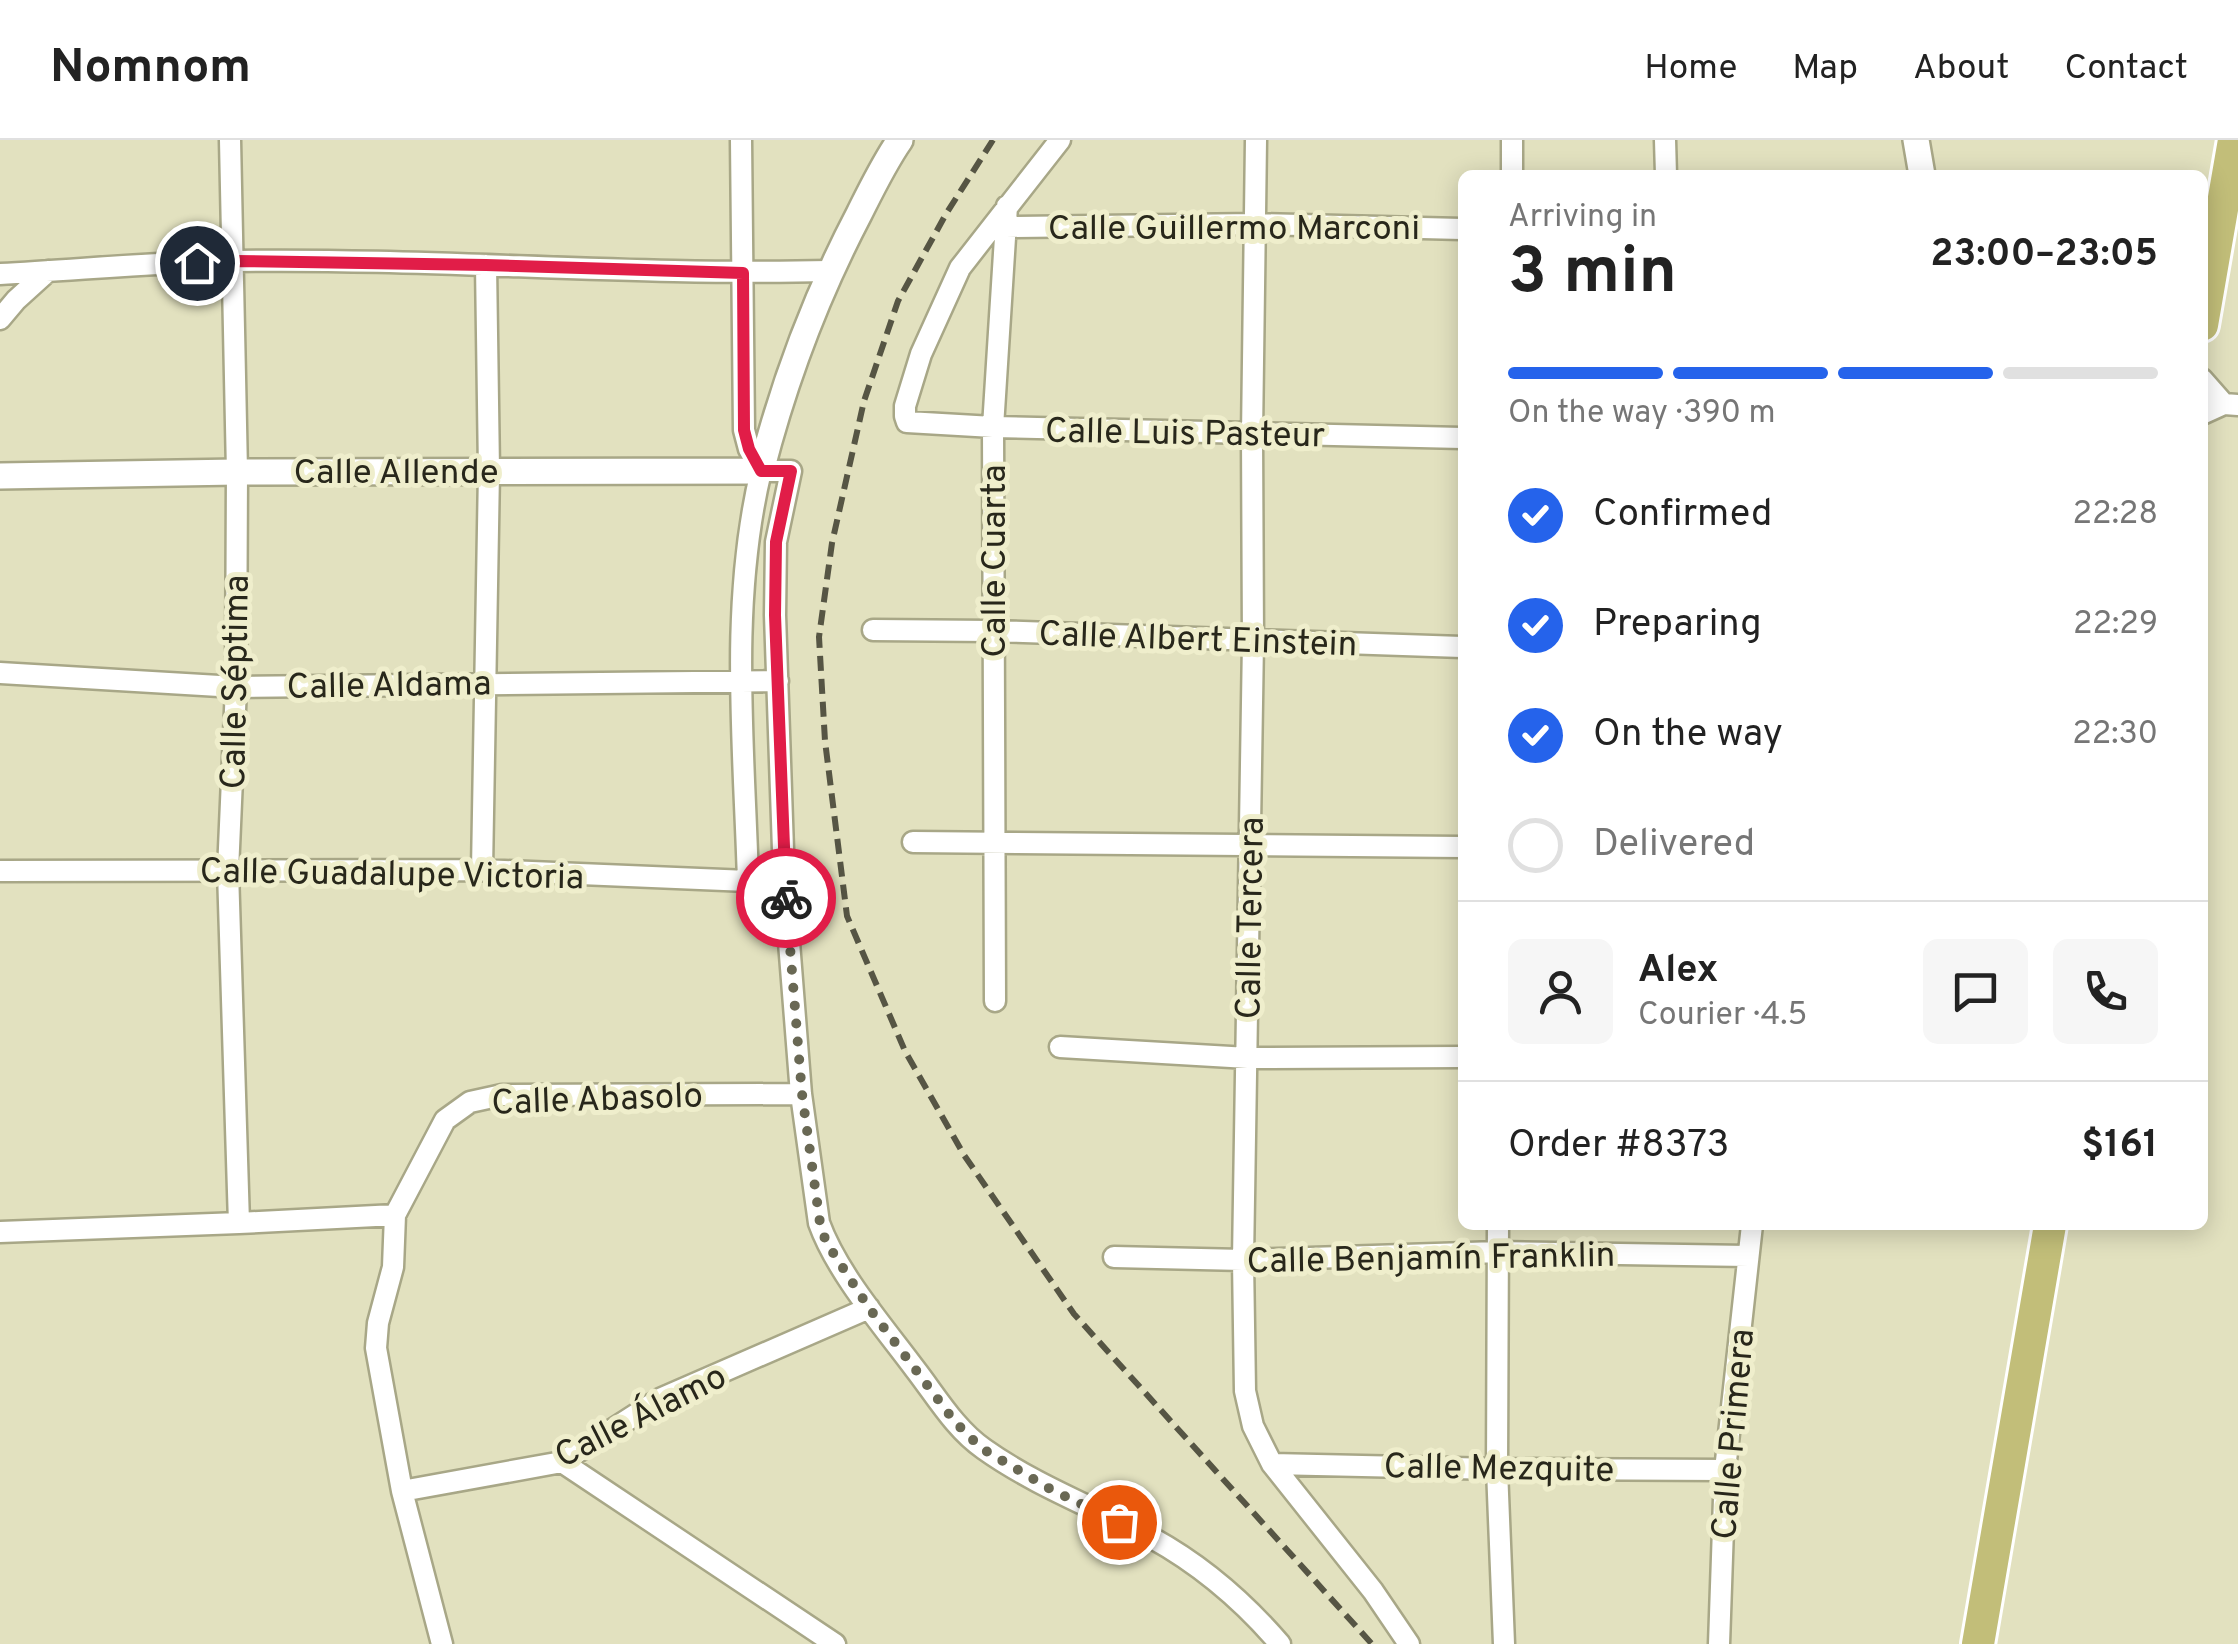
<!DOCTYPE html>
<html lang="en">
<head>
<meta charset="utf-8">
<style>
	:root { --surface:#fff; --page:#f6f6f6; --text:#222; --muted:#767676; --line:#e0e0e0; --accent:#2563eb }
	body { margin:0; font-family:Overpass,sans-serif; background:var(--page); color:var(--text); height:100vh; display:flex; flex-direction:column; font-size:38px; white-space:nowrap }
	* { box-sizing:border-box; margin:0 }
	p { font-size:32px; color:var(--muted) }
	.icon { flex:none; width:55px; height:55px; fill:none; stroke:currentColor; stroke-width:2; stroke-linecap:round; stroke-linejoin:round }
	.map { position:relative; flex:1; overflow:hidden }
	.panel { position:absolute; left:1458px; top:30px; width:750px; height:1060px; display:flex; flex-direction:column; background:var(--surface); border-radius:15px; box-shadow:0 5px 25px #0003 }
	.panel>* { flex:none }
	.pin { position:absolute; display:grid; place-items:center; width:85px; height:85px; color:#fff; margin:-42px; border:5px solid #fff; border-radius:50%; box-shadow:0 2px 10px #0007 }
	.courier { position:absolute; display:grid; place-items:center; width:100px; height:100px; margin:-50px; border:8px solid #e11d48; border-radius:50%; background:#fff; color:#222; box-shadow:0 2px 12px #0007 }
	.overview em { font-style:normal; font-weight:700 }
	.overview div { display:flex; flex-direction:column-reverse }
	.overview { display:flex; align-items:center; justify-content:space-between; height:170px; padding:0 50px }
	h1 { font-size:65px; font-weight:700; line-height:75px }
	.bar { display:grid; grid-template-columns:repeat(4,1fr); gap:15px 10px; align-content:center; height:120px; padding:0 50px }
	.bar i { height:12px; border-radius:8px; background:var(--line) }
	.bar .active { background:var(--accent) }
	.bar p { grid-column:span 4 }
	.line { display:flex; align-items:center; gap:25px; padding:0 50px; border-top:2px solid var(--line) }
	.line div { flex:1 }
	.round { display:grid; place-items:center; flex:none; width:105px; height:105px; border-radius:15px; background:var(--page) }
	ol { padding:0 50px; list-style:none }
	li { display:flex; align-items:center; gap:30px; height:110px }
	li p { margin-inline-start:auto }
	li .icon { padding:10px; border-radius:50%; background:var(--accent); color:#fff; stroke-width:4 }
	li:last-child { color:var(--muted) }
	li i { width:55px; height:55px; border:5px solid var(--line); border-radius:50% }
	header { display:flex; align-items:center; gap:60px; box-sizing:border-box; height:140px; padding:0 50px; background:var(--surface); border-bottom:2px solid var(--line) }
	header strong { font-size:48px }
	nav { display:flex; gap:55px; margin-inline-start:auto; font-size:35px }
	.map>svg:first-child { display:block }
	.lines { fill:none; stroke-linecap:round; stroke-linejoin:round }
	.minor-casing { stroke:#a8a787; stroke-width:25 }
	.tertiary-casing { stroke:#a8a787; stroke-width:30 }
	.primary-casing { stroke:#fff; stroke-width:38 }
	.minor { stroke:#fff; stroke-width:20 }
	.tertiary { stroke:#fff; stroke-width:25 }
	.primary { stroke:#c2be79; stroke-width:32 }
	.rail { stroke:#565544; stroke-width:6; stroke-dasharray:15 8; stroke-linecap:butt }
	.done { stroke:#696854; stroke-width:10; stroke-dasharray:0 18 }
	.route { stroke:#e11d48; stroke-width:12 }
	.labels { text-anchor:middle; stroke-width:10; stroke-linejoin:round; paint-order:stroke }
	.street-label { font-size:35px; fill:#28271b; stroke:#efeecc }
</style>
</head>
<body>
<header>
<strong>Nomnom</strong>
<nav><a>Home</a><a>Map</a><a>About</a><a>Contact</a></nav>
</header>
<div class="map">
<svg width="2238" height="1504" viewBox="0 0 2238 1504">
	<rect width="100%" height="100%" fill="#e2e1bf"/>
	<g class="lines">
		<g class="minor-casing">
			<path id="minor" d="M230,0L237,332L236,547L228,731L239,1083
				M741,0L744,290L749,309L761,331
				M1060,0L960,128L921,214L905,266V276L907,282L993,287L1462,298
				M1256,0L1252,295L1253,501L1243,1120L1245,1251L1253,1286L1272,1324L1373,1451L1409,1504
				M1665,0L1666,35
				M1512,35V0
				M1006,87L1256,84L1462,89
				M0,134C78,130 157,122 236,121C434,118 631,136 829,131
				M0,179L16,160L48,131
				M2202,239L2224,264
				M2202,274L2224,264L2238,265
				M761,331H791L776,402L775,475L784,739L801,954L819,1083C837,1133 883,1186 915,1229C936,1256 955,1289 984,1309C1036,1346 1096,1368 1152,1398C1201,1425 1244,1462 1280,1504
				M873,490L993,491L1462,507
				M0,533L236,547L778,541
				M913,702L1462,707
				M482,730L489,331L486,125
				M0,731L482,730L748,741L784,739
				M748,741C744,605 729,464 761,331
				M995,861L993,287L1007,66
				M1060,907L1248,918L1462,917
				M1498,1085L1497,1329L1504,1504
				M0,1092L239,1083L395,1075
				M1114,1117L1243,1120L1498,1112L1748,1116
				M562,1322L835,1504
				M1272,1324L1497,1329L1725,1330
				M402,1351L562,1322L660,1259L869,1168
				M442,1504L402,1351L376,1208L378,1183L393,1127L395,1075L445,980L470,962L502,955L801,954
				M1719,1504L1725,1330L1752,1085"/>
		</g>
		<g class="tertiary-casing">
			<path id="tertiary" d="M1916,0L1922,35
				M0,336L237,332L761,331C784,241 816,156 859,74C872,48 884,23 900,0"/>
		</g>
		<g class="primary-casing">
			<path id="primary" d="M2202,185L2234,0
				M1978,1504L2050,1085"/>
		</g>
		<use href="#minor" class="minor"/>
		<use href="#tertiary" class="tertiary"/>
		<use href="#primary" class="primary"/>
		<path class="rail" d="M993,0L946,74L898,161L864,261L832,403L819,497L825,601L847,776L905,911L964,1015L1074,1174L1372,1504"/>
	</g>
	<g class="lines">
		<path class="done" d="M786,758L802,954L820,1083L826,1102L869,1168L955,1282L981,1308L1052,1350L1119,1382"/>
		<path class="route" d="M197,123L234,121L486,125L743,133L744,290L749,309L761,331H791L776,402L775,475L786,758"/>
	</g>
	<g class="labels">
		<g class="street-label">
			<text x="1234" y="99">Calle Guillermo Marconi</text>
			<text transform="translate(1185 292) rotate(1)" y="12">Calle Luis Pasteur</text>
			<text x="396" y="343">Calle Allende</text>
			<text transform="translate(993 421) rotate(-90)" y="12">Calle Cuarta</text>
			<text transform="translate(1198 498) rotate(2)" y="12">Calle Albert Einstein</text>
			<text transform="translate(234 542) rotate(-89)" y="12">Calle Séptima</text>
			<text transform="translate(389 544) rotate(-1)" y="12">Calle Aldama</text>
			<text transform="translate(392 733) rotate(1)" y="12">Calle Guadalupe Victoria</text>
			<text transform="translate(1249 778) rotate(-89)" y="12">Calle Tercera</text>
			<text transform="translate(597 958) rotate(-2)" y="12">Calle Abasolo</text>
			<text transform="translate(1431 1117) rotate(-1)" y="12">Calle Benjamín Franklin</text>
			<text transform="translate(640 1275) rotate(-27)" y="12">Calle Álamo</text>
			<text transform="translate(1732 1294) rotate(-85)" y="12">Calle Primera</text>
			<text transform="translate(1499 1327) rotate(1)" y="12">Calle Mezquite</text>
		</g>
	</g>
</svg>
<div class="pin" style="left:1119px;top:1382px;background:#ea580c"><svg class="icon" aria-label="bag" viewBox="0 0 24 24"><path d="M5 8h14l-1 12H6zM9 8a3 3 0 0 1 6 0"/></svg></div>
<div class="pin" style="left:197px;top:123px;background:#1f2937"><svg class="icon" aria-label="home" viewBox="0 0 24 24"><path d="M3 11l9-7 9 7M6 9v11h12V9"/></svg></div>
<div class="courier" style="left:786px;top:758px"><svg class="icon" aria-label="bike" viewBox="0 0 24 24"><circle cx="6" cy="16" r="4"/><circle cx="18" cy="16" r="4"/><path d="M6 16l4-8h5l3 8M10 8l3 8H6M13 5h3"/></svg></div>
<section class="panel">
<div class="overview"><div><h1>3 min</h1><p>Arriving in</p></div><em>23:00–23:05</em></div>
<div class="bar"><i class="active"></i><i class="active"></i><i class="active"></i><i></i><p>On the way · 390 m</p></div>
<ol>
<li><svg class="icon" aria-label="check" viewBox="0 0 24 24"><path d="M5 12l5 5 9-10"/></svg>Confirmed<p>22:28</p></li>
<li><svg class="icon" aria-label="check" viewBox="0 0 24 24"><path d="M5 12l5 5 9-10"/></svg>Preparing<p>22:29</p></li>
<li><svg class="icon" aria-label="check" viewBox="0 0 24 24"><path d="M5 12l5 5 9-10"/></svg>On the way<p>22:30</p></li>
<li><i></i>Delivered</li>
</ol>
<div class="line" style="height:180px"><a class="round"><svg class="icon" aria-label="person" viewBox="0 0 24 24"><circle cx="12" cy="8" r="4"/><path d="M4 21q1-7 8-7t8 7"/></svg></a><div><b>Alex</b><p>Courier · 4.5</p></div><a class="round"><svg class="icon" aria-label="chat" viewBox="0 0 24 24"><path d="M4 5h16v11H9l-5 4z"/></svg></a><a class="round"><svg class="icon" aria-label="phone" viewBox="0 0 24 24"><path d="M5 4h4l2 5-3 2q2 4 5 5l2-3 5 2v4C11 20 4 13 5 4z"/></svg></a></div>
<div class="line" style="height:130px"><div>Order #8373</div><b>$161</b></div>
</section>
</div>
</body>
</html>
